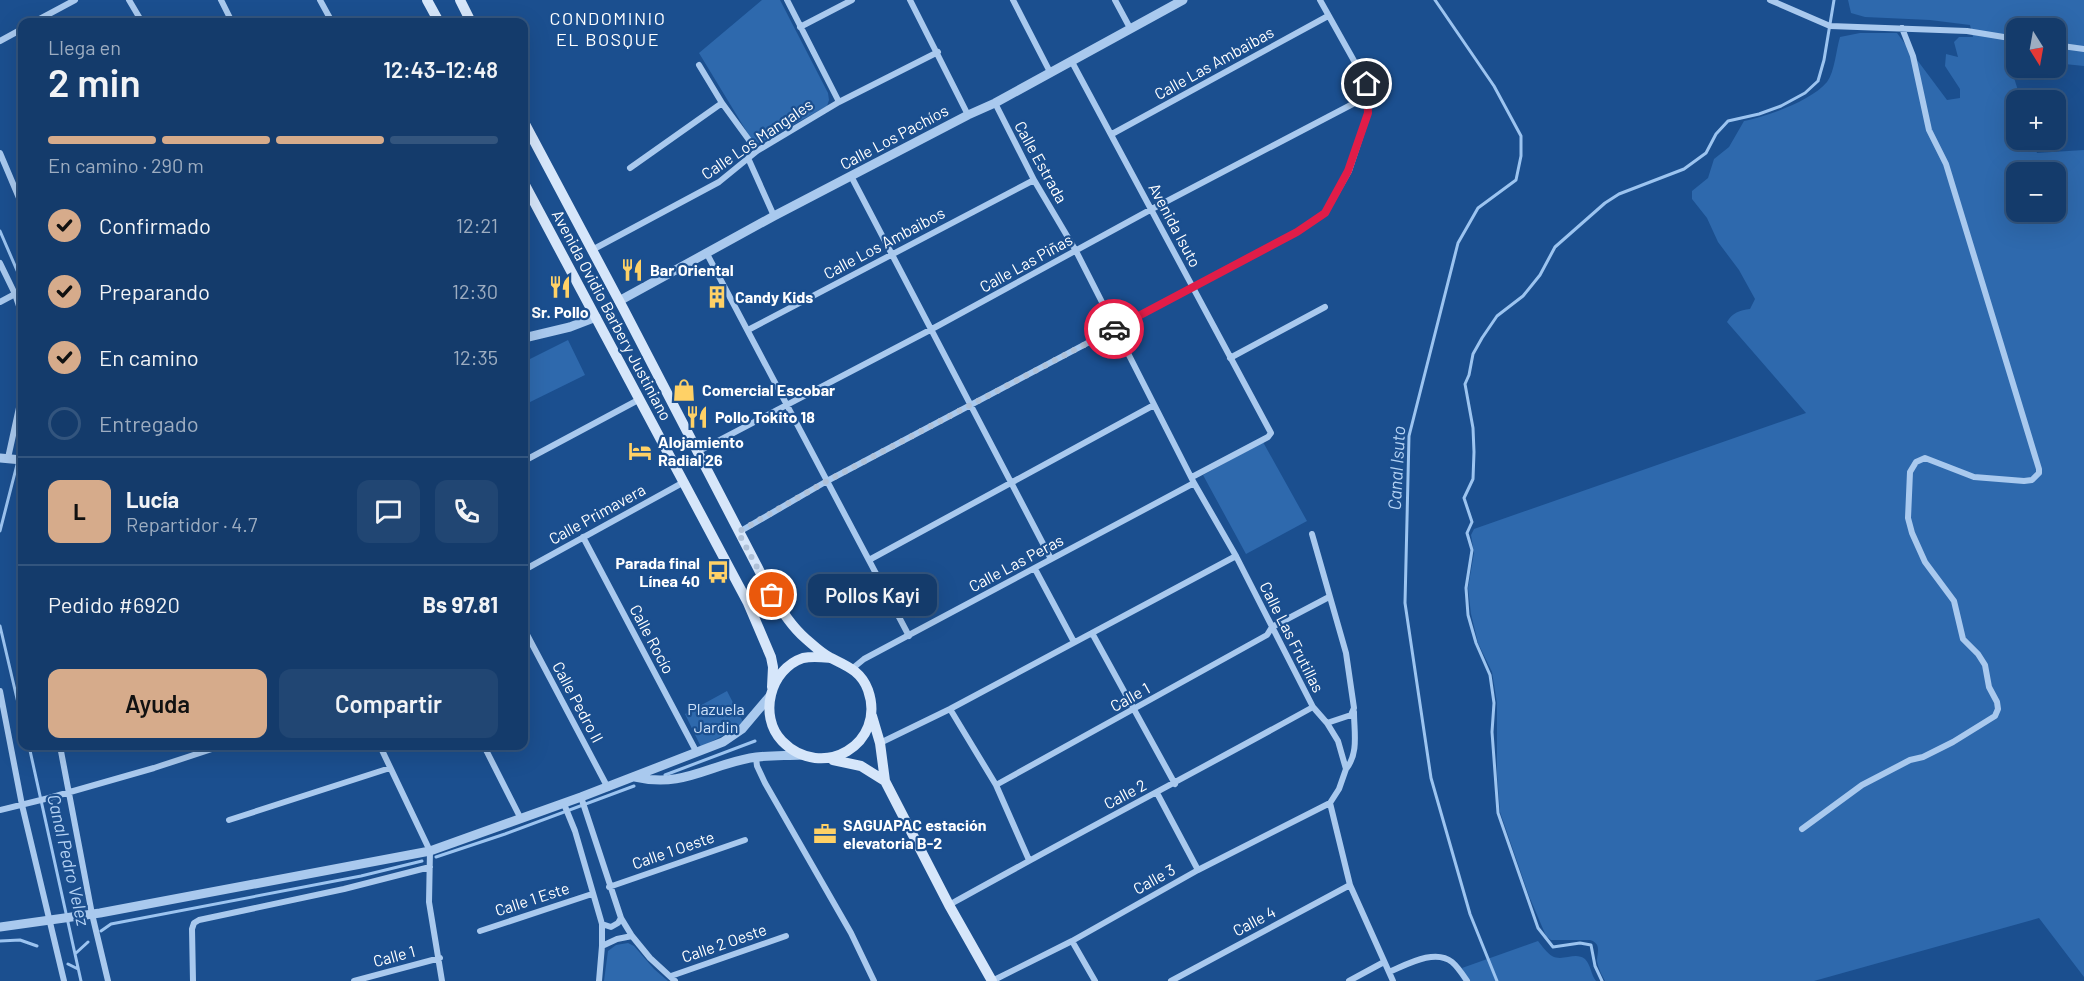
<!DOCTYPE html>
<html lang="es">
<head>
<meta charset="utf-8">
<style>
	:root { --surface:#143b6b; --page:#214673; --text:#f1f3f6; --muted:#9dadc1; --line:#33557e; --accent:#d6ab8b }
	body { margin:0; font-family:Barlow,sans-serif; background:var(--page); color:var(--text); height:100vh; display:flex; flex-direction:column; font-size:22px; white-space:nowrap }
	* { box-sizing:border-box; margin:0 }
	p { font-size:20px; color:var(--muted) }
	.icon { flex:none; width:33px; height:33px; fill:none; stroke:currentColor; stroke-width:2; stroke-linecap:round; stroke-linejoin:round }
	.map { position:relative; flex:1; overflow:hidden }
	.drawer { position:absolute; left:18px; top:18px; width:510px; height:732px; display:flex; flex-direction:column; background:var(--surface); border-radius:12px; box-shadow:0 6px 24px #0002,0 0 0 2px var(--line) }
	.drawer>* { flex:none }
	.needle { width:39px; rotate:169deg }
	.tools { position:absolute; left:2006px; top:18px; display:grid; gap:12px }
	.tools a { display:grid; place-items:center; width:60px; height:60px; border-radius:12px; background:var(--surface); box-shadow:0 6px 24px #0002,0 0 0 2px var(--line); font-size:30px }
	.pin { position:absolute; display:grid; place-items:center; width:51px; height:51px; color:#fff; margin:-26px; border:3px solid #fff; border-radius:50%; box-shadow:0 2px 6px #0007 }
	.courier { position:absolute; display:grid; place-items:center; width:60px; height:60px; margin:-30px; border:4px solid #e11d48; border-radius:50%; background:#fff; color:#222; box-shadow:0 2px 8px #0007 }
	.bubble { position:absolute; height:42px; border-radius:12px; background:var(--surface); box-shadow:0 6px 24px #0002,0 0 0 2px var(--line); font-size:20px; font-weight:600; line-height:42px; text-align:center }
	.overview em { font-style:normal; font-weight:600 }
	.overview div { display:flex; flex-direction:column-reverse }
	.overview { display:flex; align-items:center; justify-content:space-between; height:102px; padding:0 30px }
	h1 { font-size:39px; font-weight:600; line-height:45px }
	.bar { display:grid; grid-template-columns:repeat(4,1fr); gap:9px 6px; align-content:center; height:72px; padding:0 30px }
	.bar i { height:8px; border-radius:4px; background:var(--line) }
	.bar .current { background:var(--accent) }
	.bar p { grid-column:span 4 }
	.line { display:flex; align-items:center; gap:15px; padding:0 30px; border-top:2px solid var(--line) }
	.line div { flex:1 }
	.round { display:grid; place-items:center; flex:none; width:63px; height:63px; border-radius:12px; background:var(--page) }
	ol { padding:0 30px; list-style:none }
	li { display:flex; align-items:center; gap:18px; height:66px }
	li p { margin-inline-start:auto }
	li .icon { padding:6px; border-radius:50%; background:var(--accent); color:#111; stroke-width:4 }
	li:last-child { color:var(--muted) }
	li i { width:33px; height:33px; border:3px solid var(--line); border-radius:50% }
	.cta { display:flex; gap:12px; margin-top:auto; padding:12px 30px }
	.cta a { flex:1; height:69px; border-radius:12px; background:var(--accent); color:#111; font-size:24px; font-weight:600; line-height:69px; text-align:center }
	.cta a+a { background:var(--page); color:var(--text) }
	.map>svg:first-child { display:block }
	.green { fill:#2e69ad; fill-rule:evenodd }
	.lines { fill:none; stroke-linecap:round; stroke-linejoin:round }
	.stream { stroke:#9cc4f0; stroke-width:3 }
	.minor { stroke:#a9c9ee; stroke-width:6 }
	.tertiary { stroke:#a9c9ee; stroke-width:9 }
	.secondary { stroke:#d6e6fa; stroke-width:10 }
	.done { stroke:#afc1d8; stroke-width:6; stroke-dasharray:0 10.8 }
	.route { stroke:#e11d48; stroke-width:8 }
	.labels { text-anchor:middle; stroke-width:4.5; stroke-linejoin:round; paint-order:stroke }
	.street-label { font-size:16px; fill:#fff; stroke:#1b4f8f }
	.poi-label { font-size:16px; font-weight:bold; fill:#fff; stroke:#1b4f8f; text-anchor:start }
	.park-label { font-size:16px; fill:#cfe3fa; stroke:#1b4f8f }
	.neighbourhood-label { font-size:18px; letter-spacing:1.5px; fill:#fff; stroke:#1b4f8f }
	.water-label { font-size:18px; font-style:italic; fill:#b5d3f5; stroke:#1b4f8f }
</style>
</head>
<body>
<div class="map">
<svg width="2084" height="981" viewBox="0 0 2084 981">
	<rect width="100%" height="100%" fill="#1b4f8f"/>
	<path class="green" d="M762,0H780L828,93L829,100L827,106L760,143L753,142L699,53Z
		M1848,0H2084V66L2055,63V28H2016V64L2010,65L2021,100H2016V140H2032L2037,153L2084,150V977L2039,918L1814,981H1605C1602,975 1598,968 1597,961C1597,952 1602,944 1590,940H1551L1546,936L1529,896L1500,812L1497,774V703L1492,672L1478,643L1471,614L1468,588L1474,553L1471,535L1474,529L1806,413L1727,322C1732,313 1740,310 1750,309L1755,299L1739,270L1718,242L1707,218L1692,199V191L1708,178L1714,159L1729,147L1744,121C1768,116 1811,101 1827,82C1835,71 1836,50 1840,37L1860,33H1897L1947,100L1960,98V89L1945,66L1946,54L1958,57L1954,42L1959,37H1973L1970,25L1930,20L1865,17L1851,13ZM2016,172H2055V212H2016Z
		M568,340L585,375L524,405V362Z
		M1263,442L1307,521L1246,554L1203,475Z
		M727,691L743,722L735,729L701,747L685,714Z
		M1538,941C1542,946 1547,953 1552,956C1563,962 1575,951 1585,959C1591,965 1591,975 1596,981H1468L1462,968Z
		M628,943L634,946L654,969L668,981H604L608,951L616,945Z"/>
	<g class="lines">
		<path class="stream" d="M1435,0L1494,86L1521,136V156L1516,180L1478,208L1458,243L1409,436L1405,603L1431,778L1470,914L1497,981
			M0,231L22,282
			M0,531L22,445
			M0,626L22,720
			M29,746L81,981
			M665,775L755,741
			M436,857L505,834L634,786
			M101,931L111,924L361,876L422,861
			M0,941L20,940L37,946
			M76,953L88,942
			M68,964L78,969
			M1602,981L1595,966L1591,945L1580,943L1553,947L1538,928L1498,813L1492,732L1494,703L1490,675L1476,643L1468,615L1466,588L1472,550L1467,533L1472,522L1464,498L1473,479L1474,452L1473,428L1465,384L1469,375L1473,354L1482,338L1497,316L1523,296L1540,275L1555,247L1605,203L1619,194L1684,169L1706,153L1716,134L1728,121L1759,114L1781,106L1805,93L1818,81L1824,60L1834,0"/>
		<path class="minor" d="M129,0L142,22
			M221,0L232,22
			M320,0L332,22
			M787,0L839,102
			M910,0L968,115
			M1013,0L1050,72
			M1115,0L1130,28
			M1770,0L1830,26L1967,31L2016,39
			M34,22L75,0
			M800,27L852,0
			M0,41L22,29
			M2055,45L2084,49
			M1072,62L1271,433L1268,437L1192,477
			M699,65L722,103L757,151
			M995,103L1034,180L1076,251L1194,483L1236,556L1313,707L1327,723L1338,741L1346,769L1339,789L1330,803
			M1112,134L1328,16
			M0,153L22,205
			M748,158L774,216
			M630,168L722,103
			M851,176L1051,559
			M592,250L719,182L757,151L839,102L938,52
			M706,252L909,636
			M0,263L15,294L22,315
			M0,302L15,294
			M748,330L1034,180
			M1230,358L1325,307
			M697,452L932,329L1150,210L1368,96
			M8,458L22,394
			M524,461L640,399
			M739,532L827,481L1297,232L1325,213L1349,171L1368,113L1367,84L1320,0
			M1312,534L1346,653L1354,708L1351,715L1327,723
			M583,537L697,753
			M869,560L1154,405
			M1035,569L1074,642
			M524,570L684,482
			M524,629L608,788
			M1092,633L1175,784
			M853,668L864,659L1194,483
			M0,691L22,805L64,981
			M950,709L996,785L1029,860
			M880,743L950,709L1236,556
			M60,746L92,914L108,981
			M380,746L430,851L429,902L442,981
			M484,746L521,819
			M756,758L757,766L765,783L851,933L874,981
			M1346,769C1359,753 1354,732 1354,712
			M996,785L1267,635L1272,627L1329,597
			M1157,793L1198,870
			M581,797L621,918L632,936L650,958L675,981
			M1330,803L1350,885L1393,981
			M564,804L575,831L602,924V946L599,981
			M0,810L49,798L154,768L221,746
			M229,820L390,768
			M1802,829L1862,785L1910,760L1923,757L1953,742L1995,716L1998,709L1997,702L1989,687L1985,665L1978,654L1963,639L1954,601L1925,562L1912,533L1908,518L1910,472L1916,462L1925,458L1974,477L2024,481L2032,480L2039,473V469L1946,164L1929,130L1913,56L1902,28
			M609,887L745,840
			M949,905C1069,838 1192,774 1313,707
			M602,924L611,927L618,923L621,918
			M480,931L592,894
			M1072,941L1095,981
			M602,946L617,939L632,936
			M1389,972C1406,965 1435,948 1452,962C1458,967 1463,975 1467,981
			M671,976L786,936
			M193,981L192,929L194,923L199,920L344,889L430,867
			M354,981L440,958
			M992,981L1072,941L1198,870L1330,803
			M1171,981L1350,885
			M1349,981L1384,962"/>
		<path class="tertiary" d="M619,301L774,216L968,115L995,103L1183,0
			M524,338L570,327L596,317
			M0,458L22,460
			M635,777C682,788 707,766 750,758C766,755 785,756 801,755
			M0,927L100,913L430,851L581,797L723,742L742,729L770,696"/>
		<path class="secondary" d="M427,0L439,22
			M460,0L471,22
			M524,122L624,310L772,595C782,611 792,627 806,639C813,645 822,654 831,658C847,666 861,671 868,690C887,744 822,782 782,741C758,716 770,669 803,658C813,656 821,657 830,658
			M524,183L748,603L771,657L773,667L772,687
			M748,603C759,606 767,606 772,595
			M872,716L880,743L885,781L949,905L992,981
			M833,760L861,766L885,781"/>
	</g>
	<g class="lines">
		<path class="done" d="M772,595L738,532L827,481L1114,329"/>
		<path class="route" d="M1114,329L1297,232L1325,213L1348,171L1368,113L1367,84"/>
	</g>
	<defs>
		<g id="restaurant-bare" transform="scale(1.8)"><path d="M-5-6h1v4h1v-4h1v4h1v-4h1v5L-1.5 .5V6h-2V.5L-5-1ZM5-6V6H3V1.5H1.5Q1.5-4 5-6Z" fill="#ffd166" stroke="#1b4f8f" stroke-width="2.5" paint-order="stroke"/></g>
		<g id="building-bare" transform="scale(1.8)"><path d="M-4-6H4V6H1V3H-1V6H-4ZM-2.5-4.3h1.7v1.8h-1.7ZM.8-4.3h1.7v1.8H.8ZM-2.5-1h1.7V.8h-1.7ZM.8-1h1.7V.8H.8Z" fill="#ffd166" stroke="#1b4f8f" stroke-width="2.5" paint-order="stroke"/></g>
		<g id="shop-bare" transform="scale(1.8)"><path d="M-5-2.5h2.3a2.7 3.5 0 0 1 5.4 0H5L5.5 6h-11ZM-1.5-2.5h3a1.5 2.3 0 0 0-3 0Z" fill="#ffd166" stroke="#1b4f8f" stroke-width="2.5" paint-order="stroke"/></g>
		<g id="hotel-bare" transform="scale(1.8)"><path d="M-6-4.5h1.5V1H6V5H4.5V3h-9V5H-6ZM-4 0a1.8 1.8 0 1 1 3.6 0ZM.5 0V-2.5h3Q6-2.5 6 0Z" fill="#ffd166" stroke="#1b4f8f" stroke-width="2.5" paint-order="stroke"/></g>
		<g id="bus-bare" transform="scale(1.8)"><path d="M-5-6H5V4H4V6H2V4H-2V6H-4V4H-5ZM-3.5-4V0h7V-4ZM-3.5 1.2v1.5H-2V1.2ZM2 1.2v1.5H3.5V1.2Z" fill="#ffd166" stroke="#1b4f8f" stroke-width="2.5" paint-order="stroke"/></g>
		<g id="office-bare" transform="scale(1.8)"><path d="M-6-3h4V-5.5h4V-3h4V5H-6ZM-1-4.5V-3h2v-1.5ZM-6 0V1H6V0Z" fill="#ffd166" stroke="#1b4f8f" stroke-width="2.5" paint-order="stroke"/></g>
	</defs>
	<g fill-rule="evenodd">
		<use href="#restaurant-bare" x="632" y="270"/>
		<use href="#restaurant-bare" x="560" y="287"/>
		<use href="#building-bare" x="717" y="297"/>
		<use href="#shop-bare" x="684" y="390"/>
		<use href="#restaurant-bare" x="697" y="417"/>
		<use href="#hotel-bare" x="640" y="451"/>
		<use href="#bus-bare" x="718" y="572"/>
		<use href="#office-bare" x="825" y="834"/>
	</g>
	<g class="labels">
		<g class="street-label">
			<text transform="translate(1214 63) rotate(-29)" y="6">Calle Las Ambaibas</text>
			<text transform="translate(894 137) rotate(-28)" y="6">Calle Los Pachíos</text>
			<text transform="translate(757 139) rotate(-34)" y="6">Calle Los Mangales</text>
			<text transform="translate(1041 162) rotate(61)" y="6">Calle Estrada</text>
			<text transform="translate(1175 225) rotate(62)" y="6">Avenida Isuto</text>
			<text transform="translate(884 243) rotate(-28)" y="6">Calle Los Ambaibos</text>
			<text transform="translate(1026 263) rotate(-29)" y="6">Calle Las Piñas</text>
			<text transform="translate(612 315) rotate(62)" y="6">Avenida Ovidio Barbery Justiniano</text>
			<text transform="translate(597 514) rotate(-29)" y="6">Calle Primavera</text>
			<text transform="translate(1016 563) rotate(-28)" y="6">Calle Las Peras</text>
			<text transform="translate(1292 637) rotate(63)" y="6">Calle Las Frutillas</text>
			<text transform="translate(652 639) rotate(62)" y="6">Calle Rocío</text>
			<text transform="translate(1130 697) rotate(-29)" y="6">Calle 1</text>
			<text transform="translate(578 702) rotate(62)" y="6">Calle Pedro II</text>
			<text transform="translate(1125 794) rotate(-28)" y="6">Calle 2</text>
			<text transform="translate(673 850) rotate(-19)" y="6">Calle 1 Oeste</text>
			<text transform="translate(1154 879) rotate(-29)" y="6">Calle 3</text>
			<text transform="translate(532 899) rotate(-18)" y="6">Calle 1 Este</text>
			<text transform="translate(1254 921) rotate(-28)" y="6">Calle 4</text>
			<text transform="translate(724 943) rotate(-19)" y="6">Calle 2 Oeste</text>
			<text transform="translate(394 956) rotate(-15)" y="6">Calle 1</text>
		</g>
		<g class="poi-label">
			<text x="650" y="276">Bar Oriental</text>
			<text x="735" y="303">Candy Kids</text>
			<text x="560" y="318" text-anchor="middle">Sr. Pollo</text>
			<text x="702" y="396">Comercial Escobar</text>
			<text x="715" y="423">Pollo Tokito 18</text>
			<text x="658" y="448">Alojamiento<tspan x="658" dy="18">Radial 26</tspan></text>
			<text x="700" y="569" text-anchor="end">Parada final<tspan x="700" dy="18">Línea 40</tspan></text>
			<text x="843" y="831">SAGUAPAC estación<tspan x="843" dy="18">elevatoria B-2</tspan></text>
		</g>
		<g class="park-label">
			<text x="716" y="715">Plazuela<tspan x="716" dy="18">Jardin</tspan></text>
		</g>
		<g class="neighbourhood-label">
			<text x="608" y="25">CONDOMINIO<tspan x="608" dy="21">EL BOSQUE</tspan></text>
		</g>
		<g class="water-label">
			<text transform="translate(1397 468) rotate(-87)" y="6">Canal Isuto</text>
			<text transform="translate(68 860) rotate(77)" y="6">Canal Pedro Velez</text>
		</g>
	</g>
</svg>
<div class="tools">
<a><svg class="needle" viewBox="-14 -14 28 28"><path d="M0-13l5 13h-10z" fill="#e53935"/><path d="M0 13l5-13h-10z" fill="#9dadc1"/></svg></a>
<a>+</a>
<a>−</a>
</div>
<div class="pin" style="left:772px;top:595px;background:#ea580c"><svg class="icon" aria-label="bag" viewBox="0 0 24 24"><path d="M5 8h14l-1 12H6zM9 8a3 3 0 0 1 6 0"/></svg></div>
<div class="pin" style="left:1367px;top:84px;background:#1f2937"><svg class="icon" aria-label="home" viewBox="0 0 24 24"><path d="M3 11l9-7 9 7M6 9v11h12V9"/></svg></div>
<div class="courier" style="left:1114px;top:329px"><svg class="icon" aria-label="car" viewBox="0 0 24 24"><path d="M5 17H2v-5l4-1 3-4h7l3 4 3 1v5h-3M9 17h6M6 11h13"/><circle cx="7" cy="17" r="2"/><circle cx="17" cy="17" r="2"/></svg></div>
<div class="bubble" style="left:808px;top:574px;width:129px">Pollos Kayi</div>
<section class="drawer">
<div class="overview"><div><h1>2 min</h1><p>Llega en</p></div><em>12:43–12:48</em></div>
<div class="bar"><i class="current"></i><i class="current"></i><i class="current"></i><i></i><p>En camino · 290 m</p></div>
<ol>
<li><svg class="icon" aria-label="check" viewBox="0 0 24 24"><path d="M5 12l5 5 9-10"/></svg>Confirmado<p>12:21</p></li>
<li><svg class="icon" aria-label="check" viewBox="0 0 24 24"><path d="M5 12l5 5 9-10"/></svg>Preparando<p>12:30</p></li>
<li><svg class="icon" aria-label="check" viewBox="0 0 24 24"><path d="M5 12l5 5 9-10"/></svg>En camino<p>12:35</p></li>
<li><i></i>Entregado</li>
</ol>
<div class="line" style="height:108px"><b class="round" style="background:var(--accent);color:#111">L</b><div><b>Lucía</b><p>Repartidor · 4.7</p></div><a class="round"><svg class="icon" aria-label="chat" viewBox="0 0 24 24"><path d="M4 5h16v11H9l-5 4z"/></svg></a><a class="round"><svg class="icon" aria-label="phone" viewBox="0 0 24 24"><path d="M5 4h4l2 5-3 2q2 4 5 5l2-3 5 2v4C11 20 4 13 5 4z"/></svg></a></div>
<div class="line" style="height:78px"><div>Pedido #6920</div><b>Bs 97.81</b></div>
<div class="cta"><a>Ayuda</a><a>Compartir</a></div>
</section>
</div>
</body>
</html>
